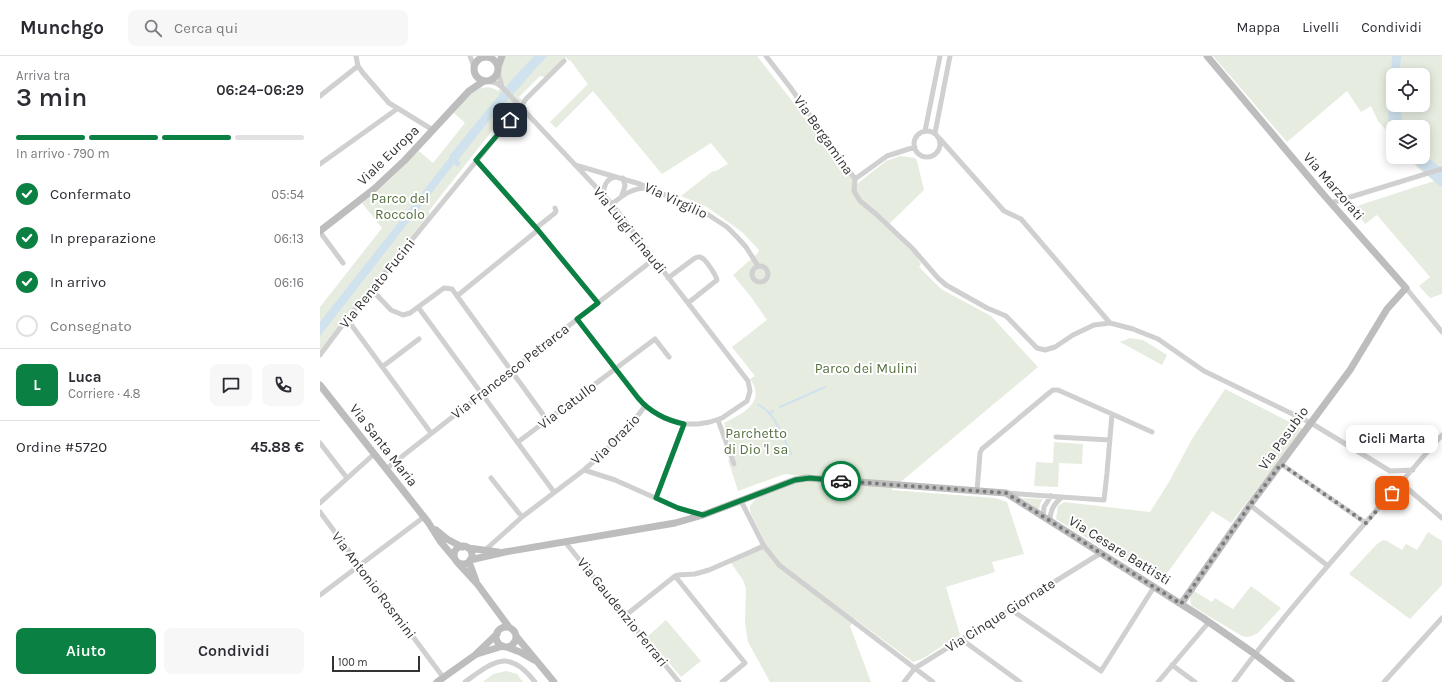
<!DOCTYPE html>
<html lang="it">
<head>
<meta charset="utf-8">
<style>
	:root { --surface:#fff; --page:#f7f7f7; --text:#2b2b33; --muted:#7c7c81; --line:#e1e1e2; --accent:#0b8043 }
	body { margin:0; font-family:Karla,sans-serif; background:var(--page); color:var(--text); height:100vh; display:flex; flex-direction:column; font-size:15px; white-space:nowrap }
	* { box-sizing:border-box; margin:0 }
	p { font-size:13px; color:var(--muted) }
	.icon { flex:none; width:22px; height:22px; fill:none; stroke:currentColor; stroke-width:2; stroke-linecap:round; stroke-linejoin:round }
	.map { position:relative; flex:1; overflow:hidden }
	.drawer { display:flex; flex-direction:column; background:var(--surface); width:320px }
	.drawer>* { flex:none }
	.controls { position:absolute; left:1066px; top:12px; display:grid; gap:8px }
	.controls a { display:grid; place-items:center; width:44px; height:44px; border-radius:8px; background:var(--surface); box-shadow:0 2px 10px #0003; font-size:20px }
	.scale { position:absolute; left:12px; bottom:10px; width:88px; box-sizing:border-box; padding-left:4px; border:2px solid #333; border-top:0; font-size:11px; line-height:14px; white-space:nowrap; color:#333; -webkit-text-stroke:3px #fff; paint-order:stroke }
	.pin { position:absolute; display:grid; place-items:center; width:34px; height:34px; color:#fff; margin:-17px; border-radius:8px; box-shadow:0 2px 6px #0006 }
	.courier { position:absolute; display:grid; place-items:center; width:40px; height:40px; margin:-20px; border:3px solid #0b8043; border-radius:50%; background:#fff; color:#222; box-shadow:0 1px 5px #0007 }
	.bubble { position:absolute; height:28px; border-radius:8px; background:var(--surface); box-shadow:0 2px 10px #0003; font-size:13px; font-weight:600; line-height:28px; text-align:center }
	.summary em { font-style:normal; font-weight:600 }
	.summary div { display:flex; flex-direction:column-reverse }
	.summary { display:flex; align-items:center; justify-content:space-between; height:68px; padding:0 16px }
	h1 { font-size:26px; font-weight:600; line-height:30px }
	.bar { display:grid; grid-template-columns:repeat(4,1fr); gap:6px 4px; align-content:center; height:48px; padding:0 16px }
	.bar i { height:5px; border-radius:3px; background:var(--line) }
	.bar .current { background:var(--accent) }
	.bar p { grid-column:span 4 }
	.line { display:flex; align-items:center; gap:10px; padding:0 16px; border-top:1px solid var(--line) }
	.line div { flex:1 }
	.round { display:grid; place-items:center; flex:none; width:42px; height:42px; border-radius:8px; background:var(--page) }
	ol { padding:0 16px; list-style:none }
	li { display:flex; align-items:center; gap:12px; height:44px }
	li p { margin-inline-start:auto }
	li .icon { padding:4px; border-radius:50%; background:var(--accent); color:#fff; stroke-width:4 }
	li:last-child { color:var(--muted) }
	li i { width:22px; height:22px; border:2px solid var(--line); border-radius:50% }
	.button { display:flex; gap:8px; margin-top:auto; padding:8px 16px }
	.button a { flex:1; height:46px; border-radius:8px; background:var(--accent); color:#fff; font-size:16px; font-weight:600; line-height:46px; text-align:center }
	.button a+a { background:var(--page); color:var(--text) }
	header { display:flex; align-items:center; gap:24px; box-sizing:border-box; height:56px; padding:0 20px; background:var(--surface); border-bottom:1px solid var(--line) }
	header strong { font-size:19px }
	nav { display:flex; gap:22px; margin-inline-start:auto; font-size:14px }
	.search { width:280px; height:36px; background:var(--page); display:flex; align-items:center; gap:10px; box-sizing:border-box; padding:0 14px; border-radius:8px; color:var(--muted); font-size:15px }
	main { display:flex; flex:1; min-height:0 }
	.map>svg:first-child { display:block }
	.green { fill:#e6ecdf; fill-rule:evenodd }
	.water { fill:#cfe2ee }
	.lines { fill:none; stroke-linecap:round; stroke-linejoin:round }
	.stream { stroke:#cfe2ee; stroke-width:2 }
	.river { stroke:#cfe2ee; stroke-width:11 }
	.street { stroke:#d0d0d0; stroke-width:5 }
	.secondary { stroke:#bdbdbd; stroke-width:7 }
	.done { stroke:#7a7a7a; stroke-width:4; stroke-dasharray:0 7.2 }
	.route { stroke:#0b8043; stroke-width:5 }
	.labels { text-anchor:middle; stroke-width:4; stroke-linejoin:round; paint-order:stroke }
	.street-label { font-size:14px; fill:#333; stroke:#fff }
	.park-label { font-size:14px; fill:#56703f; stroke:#fff }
</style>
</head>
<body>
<header>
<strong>Munchgo</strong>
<div class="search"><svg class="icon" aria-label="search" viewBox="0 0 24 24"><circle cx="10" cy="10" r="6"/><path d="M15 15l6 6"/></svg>Cerca qui</div>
<nav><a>Mappa</a><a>Livelli</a><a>Condividi</a></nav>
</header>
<main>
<section class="drawer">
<div class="summary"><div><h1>3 min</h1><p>Arriva tra</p></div><em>06:24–06:29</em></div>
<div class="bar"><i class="current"></i><i class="current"></i><i class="current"></i><i></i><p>In arrivo · 790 m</p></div>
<ol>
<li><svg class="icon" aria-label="check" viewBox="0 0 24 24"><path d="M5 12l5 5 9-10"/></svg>Confermato<p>05:54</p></li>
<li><svg class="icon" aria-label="check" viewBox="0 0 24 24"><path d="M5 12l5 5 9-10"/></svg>In preparazione<p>06:13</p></li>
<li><svg class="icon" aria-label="check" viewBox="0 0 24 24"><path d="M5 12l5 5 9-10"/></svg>In arrivo<p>06:16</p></li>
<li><i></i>Consegnato</li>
</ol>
<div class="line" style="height:72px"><b class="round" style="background:var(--accent);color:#fff">L</b><div><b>Luca</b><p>Corriere · 4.8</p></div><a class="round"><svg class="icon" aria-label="chat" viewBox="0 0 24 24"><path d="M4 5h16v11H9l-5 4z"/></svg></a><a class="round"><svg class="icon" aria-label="phone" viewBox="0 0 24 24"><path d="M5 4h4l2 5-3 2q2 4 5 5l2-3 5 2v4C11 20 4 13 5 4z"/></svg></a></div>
<div class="line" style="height:52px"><div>Ordine #5720</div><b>45.88 €</b></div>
<div class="button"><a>Aiuto</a><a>Condividi</a></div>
</section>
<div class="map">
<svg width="1122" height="626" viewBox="0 0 1122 626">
	<rect width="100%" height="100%" fill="#fff"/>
	<path class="green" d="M177,0H437L537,128L566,105L580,100L595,102L597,105L604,134L567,170L596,200L601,208L599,211L621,233L671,260L718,311L571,434L675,442L687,446L704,498L672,506L675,516L626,531L640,579L602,603L593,606L535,563L530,570L551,626H450L428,586L425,567L426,533L423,524L409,504L445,486L431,458C430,454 429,450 432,447C438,438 472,427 483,426C497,424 512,425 526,425L465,418L418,435L408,404L414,403L404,371L405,370L404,367C422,358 447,346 430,323L435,320L412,291L447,264L431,241L413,219L438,197L439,194L422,176L387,151L361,140L393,115H396L408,108L391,87L342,118L273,35L236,72L230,66L268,28L250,4L249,5L246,1L225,21L220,20L199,41L202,44L193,51L201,60L195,61L186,73L180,69L179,66L108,156L110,157L0,296V251L62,172L42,147L64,129L99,95L113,107L145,67L134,57C144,45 160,22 178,35L182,29C177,19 175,14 179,2Z
		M893,0H1122V238L1110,242L1099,230L1110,221L1057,159L1045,168L1034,152L1040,149L1114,125L1098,112L1088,101H1103V71H1073V82L1058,65L1051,50L1041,56L1027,35L967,86ZM1073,19H1103V49H1073Z
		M810,282L823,284L847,299L842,309L800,286Z
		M905,333L983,373L911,467L892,455L840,527L736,463L738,450L744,446L830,456L849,426L872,383Z
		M734,386L763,388L762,408L739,407L738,431L714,430L716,406L733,407Z
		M702,442L723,443L720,448L719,454Z
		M1108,476L1122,485V529L1090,563L1029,518L1056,489L1063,484L1067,485L1082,494L1086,488L1097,494Z
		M931,530L961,552L938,577L932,580L926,581L922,580L872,550C869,544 870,541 874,535L892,546L895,542L913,553Z
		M346,564L381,605L361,621L327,581Z
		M186,615L197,618L203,626H163L173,618Z"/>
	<path class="water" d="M214,0H227L169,65L138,104L141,107L138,111L134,108L0,280V266L130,101L129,100L189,27Z
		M1072,0H1081L1079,19H1073V49H1079L1084,71H1075C1068,47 1071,25 1072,0Z
		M1103,99L1122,112V123C1114,114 1104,109 1095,101H1103Z"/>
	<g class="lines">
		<path class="stream" d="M438,349C454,354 464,383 471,398
			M460,351L505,331
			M449,358L453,355"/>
		<path class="river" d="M1074,49V71
			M1097,101L1122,125"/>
		<path class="street" d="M36,0L38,10L43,17L69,47L113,74
			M150,0L154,11
			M161,0L164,2
			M446,0L470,31L535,123L567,100L595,91
			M178,16L182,31
			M168,25L176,27L182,31L291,147L428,325L430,335L427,345L402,362L390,366L378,368H364L344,362L325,350L257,263
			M0,40L38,10
			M201,50L206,43L244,5
			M605,75L620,0
			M594 88a13 13 0 1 1 26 0a13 13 0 1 1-26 0Z
			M615,77L630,0
			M620,83L684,155L701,163L790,267
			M156,104L218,174L278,247
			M0,108L77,53
			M255,109L320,128L384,156L407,171L417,181L426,191L438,210
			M535,123L534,135L540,145L556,158L592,192L618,222L626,229L667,252L686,260L717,292L725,294L735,291L753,279L774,269L790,267L813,273L838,283L884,315L991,367L1070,415L1093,414
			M283,139C284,130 286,123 295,121
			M302,139L305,130L303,122
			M1011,147L1122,113
			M292,148C303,139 312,132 327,132
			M216,172L235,157L236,155L235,152
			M0,176L23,207
			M432 218a8 8 0 1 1 16 0a8 8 0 1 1-16 0Z
			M348,222L375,202C378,201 379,200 382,202C386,204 396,219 397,224L368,247
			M1086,232L1122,276
			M52,234L71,254L83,259L90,257L124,232L132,233L227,364
			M137,240L218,174
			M98,251L234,436
			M27,263L111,377
			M0,299L27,263L190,64
			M62,311L99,283
			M398,364L414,408
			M736,381L790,384
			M198,386L335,283L349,301
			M0,387L27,422
			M961,408L1046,467
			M66,413L334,203
			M264,414C286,395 308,374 325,350
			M171,422L202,461
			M1081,427L1122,462
			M657,435L660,397L662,393L729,337L733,334H738L792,358
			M687,437L784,444L787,417L792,358L832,376
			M336,442L364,368
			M421,445L444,490L459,509L613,626
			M0,447L54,398
			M930,449L1008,510
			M0,456L123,621
			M723,461L724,451L731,440
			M730,465C730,454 734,448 742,441
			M245,486L359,626
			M164,495L202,461L264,414L295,424L358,452L382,459
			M355,520L425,607L402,626
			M0,539L104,461
			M690,553L781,615L834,531
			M306,559L355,520L358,519L375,518L389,514L444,490
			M641,583L700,626
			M852,609L875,626
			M145,626C174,605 189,592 215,626
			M584,626L595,612L781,497
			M838,626L889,566
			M914,626C978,539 1052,461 1122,379
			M1064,626L1122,562"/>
		<path class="secondary" d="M154 13a12 12 0 1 1 24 0a12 12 0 1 1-24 0Z
			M178,11L182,0
			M0,175L54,133L85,104L149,35L164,25
			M0,329L108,466L120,485L135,503
			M116,474L127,483L142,491
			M134 499a9 9 0 1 1 18 0a9 9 0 1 1-18 0Z
			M148,492L178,496
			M150,504L185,496L355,467L383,459L475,424L486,422L686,437L883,562L932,596L971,626
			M137,506L158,529L189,571
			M149,506L156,525
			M861,548L930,449L1030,314L1067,253L1086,232L1003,138L887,0
			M176 581a10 10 0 1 1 20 0a10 10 0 1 1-20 0Z
			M196,580L234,626
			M187,591L200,596L214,604
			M157,598L183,590
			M117,626L155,599L177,578"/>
	</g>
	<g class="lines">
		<path class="done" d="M521,425L686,437L861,548L930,449L961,408L1046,467L1072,437"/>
		<path class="route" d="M190,64L156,104L218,174L278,247L257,263L318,342C330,356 345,364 364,368L336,442L358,452L383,459L475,424L490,422L521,425"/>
	</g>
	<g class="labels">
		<g class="street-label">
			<text transform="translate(504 79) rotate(55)" y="5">Via Bergamina</text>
			<text transform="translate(68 99) rotate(-44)" y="5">Viale Europa</text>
			<text transform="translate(1014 130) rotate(49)" y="5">Via Marzorati</text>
			<text transform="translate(356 144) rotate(25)" y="5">Via Virgilio</text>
			<text transform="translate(310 174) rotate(51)" y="5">Via Luigi Einaudi</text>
			<text transform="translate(57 227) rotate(-51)" y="5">Via Renato Fucini</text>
			<text transform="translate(190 315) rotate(-38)" y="5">Via Francesco Petrarca</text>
			<text transform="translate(247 349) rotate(-37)" y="5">Via Catullo</text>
			<text transform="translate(963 382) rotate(-54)" y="5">Via Pasubio</text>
			<text transform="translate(295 383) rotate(-46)" y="5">Via Orazio</text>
			<text transform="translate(64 389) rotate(52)" y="5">Via Santa Maria</text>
			<text transform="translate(800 494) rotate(32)" y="5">Via Cesare Battisti</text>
			<text transform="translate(54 529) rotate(53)" y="5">Via Antonio Rosmini</text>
			<text transform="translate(303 556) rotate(51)" y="5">Via Gaudenzio Ferrari</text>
			<text transform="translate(680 559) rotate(-32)" y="5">Via Cinque Giornate</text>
		</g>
		<g class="park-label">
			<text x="80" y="147">Parco del<tspan x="80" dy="16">Roccolo</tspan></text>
			<text x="546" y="317">Parco dei Mulini</text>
			<text x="436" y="382">Parchetto<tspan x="436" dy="16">di Dio 'l sa</tspan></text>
		</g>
	</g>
</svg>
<div class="controls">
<a><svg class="icon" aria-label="locate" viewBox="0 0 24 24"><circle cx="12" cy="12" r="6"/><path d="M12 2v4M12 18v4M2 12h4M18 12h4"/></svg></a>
<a><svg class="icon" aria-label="layers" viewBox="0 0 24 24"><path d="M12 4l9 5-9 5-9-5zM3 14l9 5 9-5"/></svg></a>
</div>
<div class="scale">100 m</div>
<div class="pin" style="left:1072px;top:437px;background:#ea580c"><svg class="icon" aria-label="bag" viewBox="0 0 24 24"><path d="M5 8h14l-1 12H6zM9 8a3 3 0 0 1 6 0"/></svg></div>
<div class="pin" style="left:190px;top:64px;background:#1f2937"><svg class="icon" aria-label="home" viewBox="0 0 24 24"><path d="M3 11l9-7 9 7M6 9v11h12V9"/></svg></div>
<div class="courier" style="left:521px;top:425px"><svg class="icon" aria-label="car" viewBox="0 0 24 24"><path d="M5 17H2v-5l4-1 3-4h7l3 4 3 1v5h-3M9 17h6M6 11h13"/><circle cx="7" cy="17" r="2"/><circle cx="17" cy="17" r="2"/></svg></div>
<div class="bubble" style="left:1026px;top:369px;width:92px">Cicli Marta</div>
</div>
</main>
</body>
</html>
